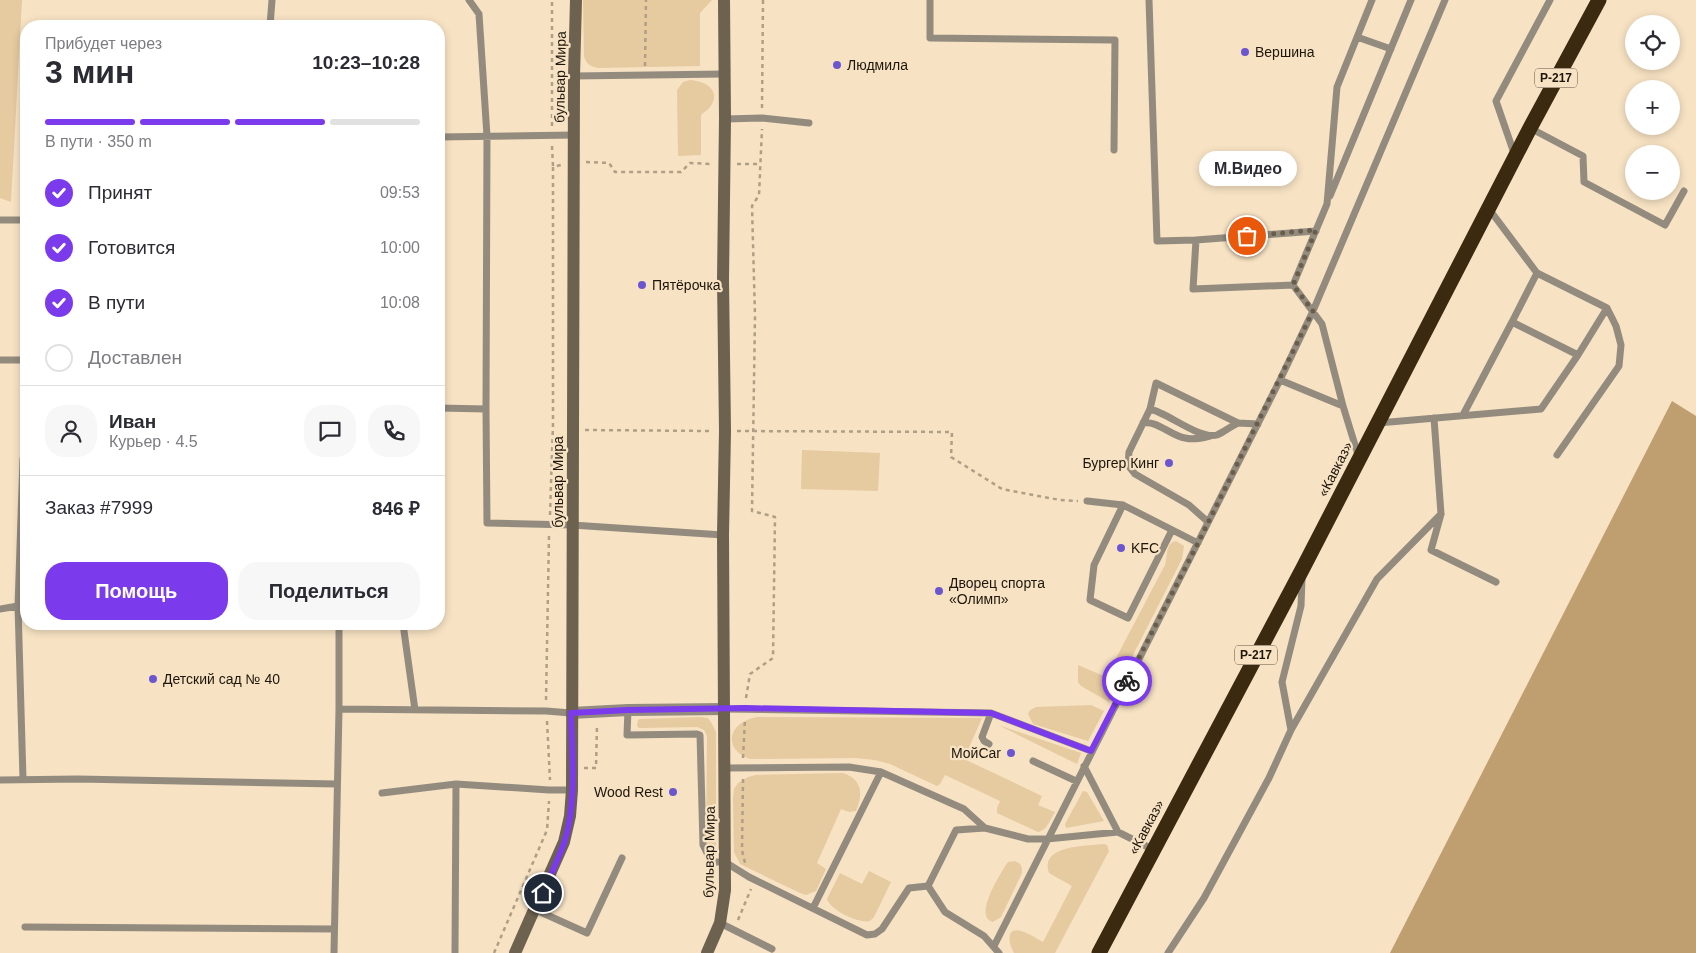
<!DOCTYPE html>
<html lang="ru">
<head>
<meta charset="utf-8">
<style>
	:root { --surface:#fff; --page:#f7f7f7; --text:#2b2b33; --muted:#7c7c81; --line:#e1e1e2; --accent:#7c3aed }
	body { margin:0; font-family:Arial,sans-serif; background:var(--page); color:var(--text); height:100vh; display:flex; flex-direction:column; font-size:19px; white-space:nowrap }
	* { box-sizing:border-box; margin:0 }
	p { font-size:16px; color:var(--muted) }
	.icon { flex:none; width:28px; height:28px; fill:none; stroke:currentColor; stroke-width:2; stroke-linecap:round; stroke-linejoin:round }
	.map { position:relative; flex:1; overflow:hidden }
	.side { position:absolute; left:20px; top:20px; width:425px; height:610px; display:flex; flex-direction:column; background:var(--surface); border-radius:20px; box-shadow:0 2px 8px #0003 }
	.side>* { flex:none }
	.buttons { position:absolute; left:1625px; top:15px; display:grid; gap:10px }
	.buttons a { display:grid; place-items:center; width:55px; height:55px; border-radius:50%; background:var(--surface); box-shadow:0 2px 8px #0003; font-size:25px }
	.pin { position:absolute; display:grid; place-items:center; width:42px; height:42px; color:#fff; margin:-21px; border:2px solid #fff; border-radius:50%; box-shadow:0 1px 5px #0007 }
	.courier { position:absolute; display:grid; place-items:center; width:50px; height:50px; margin:-25px; border:4px solid #7c3aed; border-radius:50%; background:#fff; color:#222; box-shadow:0 1px 6px #0007 }
	.bubble { position:absolute; height:35px; border-radius:18px; background:var(--surface); box-shadow:0 2px 8px #0003; font-size:16px; font-weight:700; line-height:35px; text-align:center }
	.summary em { font-style:normal; font-weight:700 }
	.summary div { display:flex; flex-direction:column-reverse }
	.summary { display:flex; align-items:center; justify-content:space-between; height:85px; padding:0 25px }
	h1 { font-size:32px; font-weight:700; line-height:38px }
	.bar { display:grid; grid-template-columns:repeat(4,1fr); gap:8px 5px; align-content:center; height:60px; padding:0 25px }
	.bar i { height:6px; border-radius:4px; background:var(--line) }
	.bar .active { background:var(--accent) }
	.bar p { grid-column:span 4 }
	.line { display:flex; align-items:center; gap:12px; padding:0 25px; border-top:1px solid var(--line) }
	.line div { flex:1 }
	.round { display:grid; place-items:center; flex:none; width:52px; height:52px; border-radius:20px; background:var(--page) }
	ol { padding:0 25px; list-style:none }
	li { display:flex; align-items:center; gap:15px; height:55px }
	li p { margin-inline-start:auto }
	li .icon { padding:5px; border-radius:50%; background:var(--accent); color:#fff; stroke-width:4 }
	li:last-child { color:var(--muted) }
	li i { width:28px; height:28px; border:2px solid var(--line); border-radius:50% }
	.cta { display:flex; gap:10px; margin-top:auto; padding:10px 25px }
	.cta a { flex:1; height:58px; border-radius:20px; background:var(--accent); color:#fff; font-size:20px; font-weight:700; line-height:58px; text-align:center }
	.cta a+a { background:var(--page); color:var(--text) }
	.map>svg:first-child { display:block }
	.green { fill:#e6caa0 }
	.forest { fill:#bf9f70 }
	.lines { fill:none; stroke-linecap:round; stroke-linejoin:round }
	.path { stroke:#af9f86; stroke-width:2.5; stroke-dasharray:4 4; stroke-linecap:butt }
	.lane { stroke:#948b7f; stroke-width:7 }
	.street { stroke:#948b7f; stroke-width:12 }
	.secondary { stroke:#6d614f; stroke-width:12 }
	.highway { stroke:#3b2a10; stroke-width:15 }
	.done { stroke:#695d4b; stroke-width:5; stroke-dasharray:0 9 }
	.route { stroke:#7c3aed; stroke-width:6 }
	.poi-dot { fill:#6c56d0; stroke:#f7e2c3; stroke-width:2 }
	.labels { text-anchor:middle; stroke-width:4.5; stroke-linejoin:round; paint-order:stroke }
	.shield { fill:#f7e2c3; stroke:#5e5342; stroke-width:1 }
	.shield-label { font-size:12px; font-weight:bold; fill:#1d160b }
	.poi-label { font-size:14px; fill:#1d160b; stroke:#f7e2c3; text-anchor:start }
	.street-label { font-size:14px; fill:#1d160b; stroke:#f7e2c3 }
</style>
</head>
<body>
<div class="map">
<svg width="1696" height="953" viewBox="0 0 1696 953">
	<rect width="100%" height="100%" fill="#f7e2c3"/>
	<path class="green" d="M0,0H22L11,202L0,198Z
		M583,0H712L700,13V66L598,68C590,66 586,64 584,56Z
		M690,80C703,81 720,88 712,104C711,108 704,112 701,115V155L678,156L677,90L683,82Z
		M802,450L880,453L878,491L801,489Z
		M1176,541L1184,546L1182,559L1109,702L1081,686L1078,682V665L1106,677L1165,565C1168,556 1165,543 1176,541Z
		M1091,705L1104,711L1088,741L1033,724L1028,714L1030,710L1036,707Z
		M701,717L708,718L712,724L716,732V858L707,848L706,844L707,736L704,730L697,727L639,728L637,726L638,720L640,719Z
		M758,717L982,718L964,759L1042,796L1038,805L1055,812C1050,820 1047,830 1038,832L997,813V808L1000,801L945,775L940,784L937,786L890,764L875,760L855,758L750,759C721,749 729,721 758,717Z
		M998,725L1081,753L1077,764Z
		M843,773C863,780 863,794 856,811L849,812L841,809L817,863L826,869L816,891L806,895L800,893L740,864L734,852L733,799L734,789L738,783L748,777L756,775Z
		M1083,791L1087,792L1104,821L1066,828L1065,824Z
		M1104,844L1107,845L1109,851L1055,953H1014C1009,945 1005,926 1021,931C1028,933 1036,938 1043,942L1072,886L1049,873C1039,845 1087,846 1104,844Z
		M1015,861L1020,864L1022,868V873L1001,917L993,922C973,917 999,877 1005,866L1008,862Z
		M869,871L891,882L874,917L870,921C859,924 830,910 827,899L840,873L862,884Z"/>
	<path class="forest" d="M1672,401L1696,416V953H1390Z"/>
	<g class="lines">
		<path class="path" d="M645,66L646,0
			M762,108L763,0
			M552,126V0
			M552,146L553,166
			M586,162L609,163L615,172H681L690,163L712,164
			M737,164H761
			M585,430L712,431
			M737,431L952,432L951,457L1002,489L1060,500L1078,501
			M550,515L553,424V167L561,165
			M746,698L750,674L773,658L775,517L752,511L755,316L752,206L759,195L762,129
			M546,700L549,536
			M547,721L550,780
			M743,758L745,719
			M584,768H596L597,725
			M743,779L742,850L745,863
			M738,920L751,889
			M494,953L547,830L549,801"/>
		<path class="lane" d="M469,0L479,14L487,136L486,409L487,523L572,525L723,535
			M930,0V38L1115,40L1114,150
			M1149,0L1157,241L1196,240L1193,289L1293,285L1322,324L1343,406L1359,458
			M270,26L272,0
			M1357,37L1391,49
			M574,76L724,74
			M725,119L762,118L809,123
			M1530,128L1583,156L1584,182L1665,225L1684,191
			M439,137L575,135
			M1515,156L1496,101L1550,0
			M1330,196L1411,0
			M0,220H26
			M1196,240L1316,231
			M1537,273L1607,308L1616,326L1621,345L1619,366L1557,455
			M1293,285L1327,204L1337,87L1372,0
			M1578,355L1607,308
			M0,360H26
			M1280,380L1343,406
			M439,408L486,409
			M1150,409C1168,413 1200,440 1217,435C1224,432 1231,426 1238,423
			M1463,415L1512,322
			M1434,418L1441,514L1431,550L1496,582
			M1143,423C1157,420 1171,436 1185,438C1194,440 1202,438 1210,436
			M1378,423L1541,409L1578,355L1512,322L1537,273L1489,209
			M1087,501L1123,505L1094,565L1090,600L1128,618L1172,530
			M1123,505L1198,543
			M1208,522L1189,505L1135,474L1128,465L1129,452L1150,409L1156,383L1238,423L1258,424
			M0,609L18,606
			M339,624V709L546,711L571,713
			M403,624L415,710
			M724,709L991,713L1091,751
			M628,710L627,735L697,734L700,735L703,845L708,855L715,862H725L749,877L867,935L875,934L882,929L909,888L928,886
			M1291,730L1282,682L1301,606L1302,579
			M989,744L984,741L982,737L991,713
			M1033,761L1076,781
			M1084,766L1118,832
			M725,768L849,767L881,772L964,809L985,828
			M23,779L18,606L23,459L26,452
			M0,780L78,779L337,784
			M382,793L456,784L549,790H572
			M813,908L881,772
			M536,910L587,933L622,858
			M720,923L772,949
			M25,927L334,929
			M994,946L1280,380L1313,311L1445,0
			M334,953L339,709
			M455,953L456,784
			M999,953L984,936L945,912L928,886L956,830L985,828L1028,839H1047L1118,832L1152,849
			M1168,953L1204,898L1269,778L1291,730L1377,579L1441,514"/>
		<path class="street" d="M571,713L628,710L724,709"/>
		<path class="secondary" d="M515,953L564,842L570,816L572,790L574,76L576,0
			M707,953L720,923L725,890L723,535L725,431L723,280L725,119L724,0"/>
		<path class="highway" d="M1099,953L1303,568L1530,128L1599,0"/>
	</g>
	<g class="lines">
		<path class="done" d="M1127,681L1198,543L1313,311L1293,285L1316,230L1247,236"/>
		<path class="route" d="M543,893C550,876 558,860 564,843C577,805 572,753 571,713L628,710L745,708L991,713L1091,751L1127,681"/>
	</g>
	<g class="poi-dot">
		<circle cx="1245" cy="52" r="5"/>
		<circle cx="837" cy="65" r="5"/>
		<circle cx="642" cy="285" r="5"/>
		<circle cx="1169" cy="463" r="5"/>
		<circle cx="1121" cy="548" r="5"/>
		<circle cx="939" cy="591" r="5"/>
		<circle cx="153" cy="679" r="5"/>
		<circle cx="1011" cy="753" r="5"/>
		<circle cx="673" cy="792" r="5"/>
	</g>
	<g class="labels">
		<g class="shield">
			<rect x="1535" y="68.5" width="42" height="19" rx="4"/>
			<rect x="1235" y="645.5" width="42" height="19" rx="4"/>
		</g>
		<g class="shield-label">
			<text x="1556" y="82">Р-217</text>
			<text x="1256" y="659">Р-217</text>
		</g>
		<g class="poi-label">
			<text x="1255" y="57">Вершина</text>
			<text x="847" y="70">Людмила</text>
			<text x="652" y="290">Пятёрочка</text>
			<text x="1159" y="468" text-anchor="end">Бургер Кинг</text>
			<text x="1131" y="553">KFC</text>
			<text x="949" y="588">Дворец спорта<tspan x="949" dy="16">«Олимп»</tspan></text>
			<text x="163" y="684">Детский сад № 40</text>
			<text x="1001" y="758" text-anchor="end">МойCar</text>
			<text x="663" y="797" text-anchor="end">Wood Rest</text>
		</g>
		<g class="street-label">
			<text transform="translate(560 77) rotate(-89)" y="5">бульвар Мира</text>
			<text transform="translate(1335 469) rotate(-63)" y="5">«Кавказ»</text>
			<text transform="translate(558 482) rotate(-90)" y="5">бульвар Мира</text>
			<text transform="translate(1146 827) rotate(-62)" y="5">«Кавказ»</text>
			<text transform="translate(709 852) rotate(-89)" y="5">бульвар Мира</text>
		</g>
	</g>
</svg>
<div class="buttons">
<a><svg class="icon" aria-label="locate" viewBox="0 0 24 24"><circle cx="12" cy="12" r="6"/><path d="M12 2v4M12 18v4M2 12h4M18 12h4"/></svg></a>
<a>+</a>
<a>−</a>
</div>
<div class="pin" style="left:1247px;top:236px;background:#ea580c"><svg class="icon" aria-label="bag" viewBox="0 0 24 24"><path d="M5 8h14l-1 12H6zM9 8a3 3 0 0 1 6 0"/></svg></div>
<div class="pin" style="left:543px;top:893px;background:#1f2937"><svg class="icon" aria-label="home" viewBox="0 0 24 24"><path d="M3 11l9-7 9 7M6 9v11h12V9"/></svg></div>
<div class="courier" style="left:1127px;top:681px"><svg class="icon" aria-label="bike" viewBox="0 0 24 24"><circle cx="6" cy="16" r="4"/><circle cx="18" cy="16" r="4"/><path d="M6 16l4-8h5l3 8M10 8l3 8H6M13 5h3"/></svg></div>
<div class="bubble" style="left:1199px;top:151px;width:98px">М.Видео</div>
<section class="side">
<div class="summary"><div><h1>3 мин</h1><p>Прибудет через</p></div><em>10:23–10:28</em></div>
<div class="bar"><i class="active"></i><i class="active"></i><i class="active"></i><i></i><p>В пути · 350 m</p></div>
<ol>
<li><svg class="icon" aria-label="check" viewBox="0 0 24 24"><path d="M5 12l5 5 9-10"/></svg>Принят<p>09:53</p></li>
<li><svg class="icon" aria-label="check" viewBox="0 0 24 24"><path d="M5 12l5 5 9-10"/></svg>Готовится<p>10:00</p></li>
<li><svg class="icon" aria-label="check" viewBox="0 0 24 24"><path d="M5 12l5 5 9-10"/></svg>В пути<p>10:08</p></li>
<li><i></i>Доставлен</li>
</ol>
<div class="line" style="height:90px"><a class="round"><svg class="icon" aria-label="person" viewBox="0 0 24 24"><circle cx="12" cy="8" r="4"/><path d="M4 21q1-7 8-7t8 7"/></svg></a><div><b>Иван</b><p>Курьер · 4.5</p></div><a class="round"><svg class="icon" aria-label="chat" viewBox="0 0 24 24"><path d="M4 5h16v11H9l-5 4z"/></svg></a><a class="round"><svg class="icon" aria-label="phone" viewBox="0 0 24 24"><path d="M5 4h4l2 5-3 2q2 4 5 5l2-3 5 2v4C11 20 4 13 5 4z"/></svg></a></div>
<div class="line" style="height:65px"><div>Заказ #7999</div><b>846 ₽</b></div>
<div class="cta"><a>Помощь</a><a>Поделиться</a></div>
</section>
</div>
</body>
</html>
